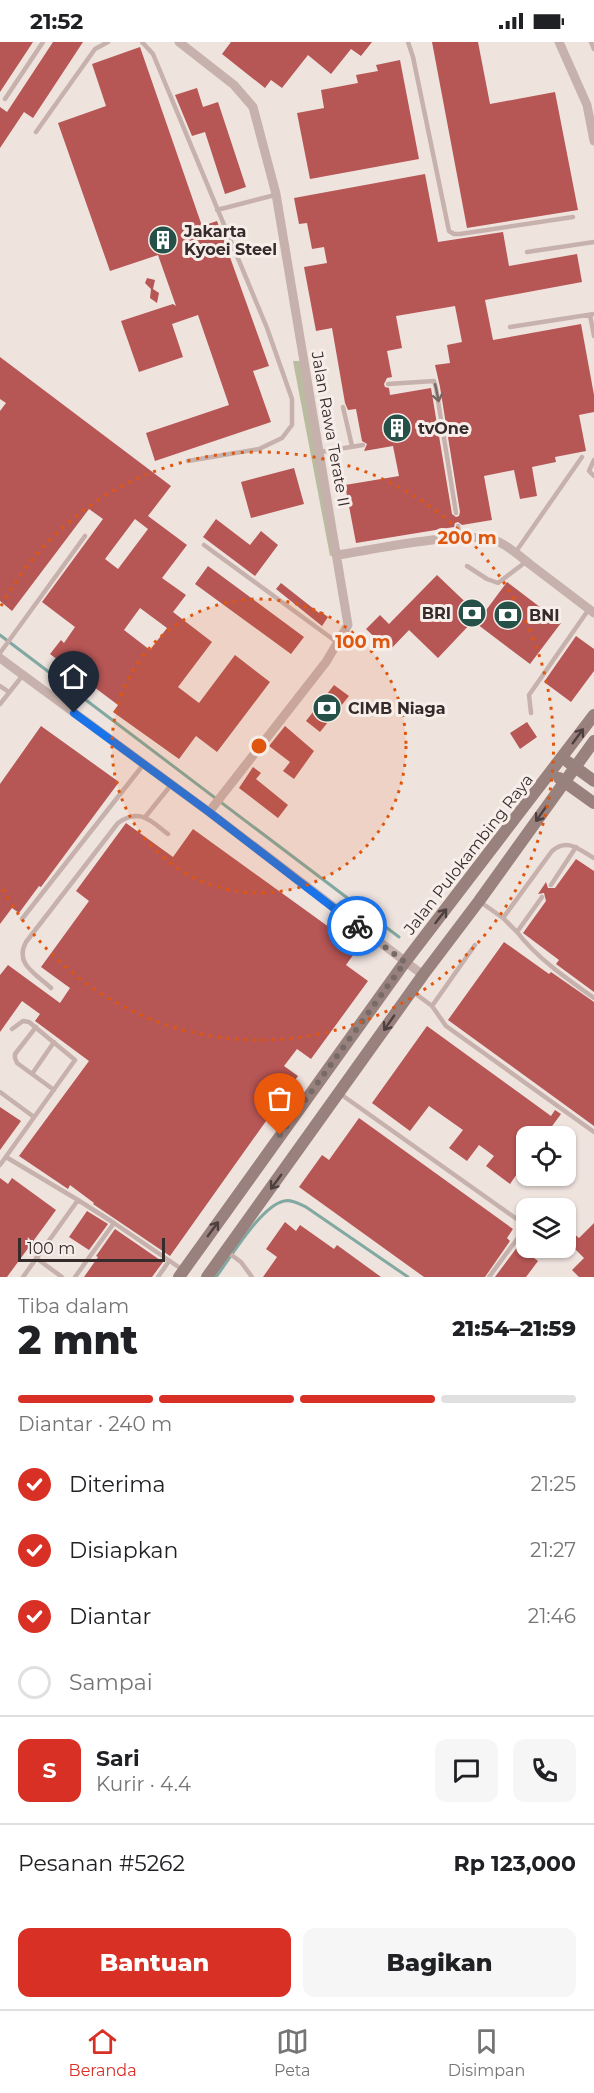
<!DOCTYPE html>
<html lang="id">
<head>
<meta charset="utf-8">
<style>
	:root { --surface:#fff; --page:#f6f6f6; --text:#202124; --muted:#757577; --line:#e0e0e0; --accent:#d93025 }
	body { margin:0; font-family:Montserrat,sans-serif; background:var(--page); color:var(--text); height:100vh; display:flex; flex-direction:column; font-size:22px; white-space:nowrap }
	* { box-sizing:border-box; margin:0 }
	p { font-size:20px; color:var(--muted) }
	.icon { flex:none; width:33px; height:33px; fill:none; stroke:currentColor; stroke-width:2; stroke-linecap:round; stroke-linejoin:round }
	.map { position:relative; height:1235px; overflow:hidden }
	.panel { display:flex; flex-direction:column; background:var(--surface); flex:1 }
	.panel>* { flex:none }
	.fabs { position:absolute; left:516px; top:1084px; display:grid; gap:12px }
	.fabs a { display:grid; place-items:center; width:60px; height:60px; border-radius:12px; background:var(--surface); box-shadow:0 2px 4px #0004; font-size:30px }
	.scale { position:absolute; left:18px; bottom:15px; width:147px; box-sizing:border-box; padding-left:6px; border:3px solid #352b2a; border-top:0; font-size:16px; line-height:21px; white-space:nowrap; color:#352b2a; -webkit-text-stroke:4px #f7eeea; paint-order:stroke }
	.pin { position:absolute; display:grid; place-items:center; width:51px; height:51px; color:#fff; margin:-62px -26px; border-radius:50% 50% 50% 0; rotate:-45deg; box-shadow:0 0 6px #0007 }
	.pin .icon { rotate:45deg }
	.courier { position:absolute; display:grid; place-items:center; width:60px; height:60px; margin:-30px; border:4px solid #1a73e8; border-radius:50%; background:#fff; color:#222; box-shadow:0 2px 8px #0007 }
	.head em { font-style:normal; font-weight:800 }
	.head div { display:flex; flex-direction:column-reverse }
	.head { display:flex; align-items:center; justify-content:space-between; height:102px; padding:0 18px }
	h1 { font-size:39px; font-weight:800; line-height:45px }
	.bar { display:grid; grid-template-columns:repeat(4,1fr); gap:9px 6px; align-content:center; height:72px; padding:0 18px }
	.bar i { height:8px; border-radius:4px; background:var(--line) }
	.bar .active { background:var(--accent) }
	.bar p { grid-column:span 4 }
	.line { display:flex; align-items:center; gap:15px; padding:0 18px; border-top:2px solid var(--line) }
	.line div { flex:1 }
	.round { display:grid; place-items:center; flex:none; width:63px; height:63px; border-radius:12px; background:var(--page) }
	ol { padding:0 18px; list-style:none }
	li { display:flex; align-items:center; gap:18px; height:66px }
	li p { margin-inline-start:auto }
	li .icon { padding:6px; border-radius:50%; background:var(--accent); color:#fff; stroke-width:4 }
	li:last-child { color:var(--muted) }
	li i { width:33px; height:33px; border:3px solid var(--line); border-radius:50% }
	.action { display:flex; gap:12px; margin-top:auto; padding:12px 18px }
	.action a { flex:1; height:69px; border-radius:12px; background:var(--accent); color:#fff; font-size:24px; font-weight:800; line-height:69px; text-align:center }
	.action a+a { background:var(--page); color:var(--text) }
	.status { display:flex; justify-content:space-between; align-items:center; height:42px; padding:0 30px; background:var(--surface); direction:ltr }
	.status svg { height:16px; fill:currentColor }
	.dock { display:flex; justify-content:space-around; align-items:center; height:84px; border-top:2px solid var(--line); background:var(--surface); font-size:16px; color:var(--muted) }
	.dock a { display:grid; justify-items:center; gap:3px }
	.dock .active { color:var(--accent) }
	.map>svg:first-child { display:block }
	.green { fill:#babca0 }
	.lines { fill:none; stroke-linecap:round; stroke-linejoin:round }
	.stream { stroke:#81a9a1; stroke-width:3 }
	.building { fill:#b65655; fill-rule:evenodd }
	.lane { stroke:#c6b1ac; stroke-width:4.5 }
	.street { stroke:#c6b1ac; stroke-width:9 }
	.secondary { stroke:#99817d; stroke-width:12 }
	.oneway { stroke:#766764 }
	.oneway2 { stroke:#4e403f }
	.done { stroke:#766b69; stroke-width:6; stroke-dasharray:0 10.8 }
	.route { stroke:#1a73e8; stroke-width:8 }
	.ring { fill:none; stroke:#df570e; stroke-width:3; stroke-dasharray:3 6 }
	.labels { text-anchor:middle; stroke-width:6; stroke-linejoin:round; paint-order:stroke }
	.poi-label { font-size:16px; font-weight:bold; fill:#352b2a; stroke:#f7eeea; text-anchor:start }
	.street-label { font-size:16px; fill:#352b2a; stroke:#f7eeea }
	.centre { fill:#df570e; stroke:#f7eeea; stroke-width:3 }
	.ring-label { font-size:18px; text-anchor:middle; font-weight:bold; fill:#df570e; stroke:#f7eeea; stroke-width:6; stroke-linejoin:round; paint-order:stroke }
</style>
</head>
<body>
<div class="status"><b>21:52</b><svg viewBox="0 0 49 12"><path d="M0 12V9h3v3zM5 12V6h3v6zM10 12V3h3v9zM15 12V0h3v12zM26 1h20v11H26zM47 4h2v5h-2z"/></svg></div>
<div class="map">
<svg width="594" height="1235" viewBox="0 0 594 1235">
	<rect width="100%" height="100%" fill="#efe3de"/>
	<path class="green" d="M293,319H304L337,513L330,514Z"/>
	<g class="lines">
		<path class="stream" d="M0,593L399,895
			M216,1235C231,1215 261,1164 284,1159C292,1157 299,1162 306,1165L408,1235"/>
	</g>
	<path class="building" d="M0,0H33L0,50Z
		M53,0H83L33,76L24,70L0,106V65L7,70Z
		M231,0H372L361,14L351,7L331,32L308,13L282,46L271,38L265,46L222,12Z
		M432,0H478L490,62L555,50L578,168L467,186Z
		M140,5L202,184L217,179L269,324L253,329L271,380L155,419L146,391L229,363L198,273L172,282L183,315L139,330L121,279L173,262L176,264L158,213L110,229L58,81L106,64L92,22Z
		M400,18L419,117L310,137L297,71L324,66L321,48L358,41L356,33L378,29L376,23Z
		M197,46L203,65L218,60L246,145L225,152L205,90L192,94L175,53Z
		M425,132L438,200L503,190L509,224L577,212L582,240L485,258L493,298L581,282L594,353V370L579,373L586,409L555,415L556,420L532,425L537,454L520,457L514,428L484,434L492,478L462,483L458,480L455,481L454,485L356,501L345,443L399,434L393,404L364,409L367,402L362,399L356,367L348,368L345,361L332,286L316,289L304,225L327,221L324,205L312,207L307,181L299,182L294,156ZM455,264L462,300L447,303L450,321L435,323L440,345L460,470L459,474L456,475L452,472L431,346L390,353L389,346L385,345L384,342L387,336L392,335L387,309L402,306L396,274Z
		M147,236L155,238L153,247L159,251L157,261L150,256L151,247L145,241Z
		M0,315L171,444L148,474L187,503L162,536L186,553L173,570L212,600L178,645L199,661L235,613L270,640L217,710L196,694L179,717L113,670L118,663L50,612L61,598L64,601L75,585L42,560L103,477L89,467L12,569L0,559V369L6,361L0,357ZM135,477L148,487L118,527L105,517ZM140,566L167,586L150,608L124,588Z
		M294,426L304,462L251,476L241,440Z
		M216,477L250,503L261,489L278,503L255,534L203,495Z
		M208,524L304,595L291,612L195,542Z
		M437,533L481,575L507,540L561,581L530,622L473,579L438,616L409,588L389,609L366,587L380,573L389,582Z
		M281,541L319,571L320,569L328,575L322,584L276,547Z
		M576,594L594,607V629L571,660L544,640Z
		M334,643L349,654L320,690L306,679Z
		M527,680L537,695L520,707L510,691Z
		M41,684L119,740L41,845L39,844L19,871L12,866L0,882V742Z
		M285,684L314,709L294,737L283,729L290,720L269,704Z
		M253,725L261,731L256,737L288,763L278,776L239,746Z
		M126,781L173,815L193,787L358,906L346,923L368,939L311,1017L297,1007L284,1024L298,1034L170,1214L93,1162L94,1161L70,1143L68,1147L19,1114L89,1019L35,979L40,972L22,959L0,990V933L8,923L60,961L70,946L41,925L89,859L76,849Z
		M576,817L594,829V950L556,922L559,918L523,891L546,859L544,851L538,852L546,840L548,846H555Z
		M504,900L549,932L551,930L594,960V1084L448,978Z
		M427,984L551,1074L555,1068L561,1072L544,1095H526V1119L510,1142L486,1124L494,1114L479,1103L467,1119L449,1106L463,1088L429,1064L410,1089L372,1061Z
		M0,1065L21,1079L0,1108Z
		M359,1076L513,1187L507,1196L510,1199L485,1235H424L299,1145L322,1113L329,1118Z
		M0,1136L8,1142L12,1136L56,1168L7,1235H0Z
		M87,1169L108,1182L89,1208L69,1195Z
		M285,1180L296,1189L300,1183L334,1207L337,1203L381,1235H263L277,1215L266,1207Z
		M594,1181V1235H579L572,1228L584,1216L566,1198L572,1190L579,1196Z
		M115,1187L163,1220L152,1235H84L98,1215L96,1214Z
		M518,1204L538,1219L526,1235H495Z"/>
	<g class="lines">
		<path class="lane" d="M142,0L153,12L267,286L292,357V383L282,396L259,407L188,419
			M408,0L413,15L449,189L454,192H460L573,175
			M591,0L594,7
			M5,57L43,0
			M36,90L95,7L108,0
			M217,168L275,153
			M527,210L594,200
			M590,273L594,294
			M510,285L594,272
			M388,342L434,339L436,346L456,471
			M343,365L352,404
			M320,410L363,403
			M594,418L589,429L594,434
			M458,484L460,496
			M204,503L338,601
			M515,511L582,415
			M467,524L487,537L498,541L527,519
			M0,611L85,494
			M0,644L9,650
			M0,662L23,633
			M531,671L529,653L589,567
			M146,774L171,743
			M551,843L576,805
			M479,859L503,876L552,809C568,796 578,807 594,816
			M503,876L517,890L542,855
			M22,877L143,723
			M517,890C537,916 567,937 594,956
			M51,946C36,932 14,922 26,900L118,781C139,765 151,779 168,792
			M412,949L432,964L475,903
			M432,964L446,984L594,1090
			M36,985L15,1012V1016L17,1021L54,1048
			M32,1032L54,1000
			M0,1050L34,1075
			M339,1051L521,1180L523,1189L489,1235
			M6,1115L78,1158L23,1235
			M0,1123L75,1018L29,980L23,979L12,987
			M78,1158L114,1181
			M226,1209L241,1220L252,1235
			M36,1216L62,1235
			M75,1235L114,1181L183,1228
			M158,1235L169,1219"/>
		<path class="street" d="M179,0L234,43L253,65L276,152L348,583L326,620L209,770
			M559,0L587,63L594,99
			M337,513C372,508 469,487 497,499C510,505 521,515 531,523C552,539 573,555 594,571
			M0,616L209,770L423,933"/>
		<path class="secondary" d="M568,720L594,739
			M559,736L594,761
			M179,1235L405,920L594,673
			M207,1235L423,933L479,859L594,699"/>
	</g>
	<defs><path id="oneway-shaft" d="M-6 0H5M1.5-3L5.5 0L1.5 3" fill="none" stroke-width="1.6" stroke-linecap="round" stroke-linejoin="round" transform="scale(1.5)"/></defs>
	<use class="oneway" href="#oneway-shaft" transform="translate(437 351) rotate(78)"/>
	<g class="oneway2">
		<use href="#oneway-shaft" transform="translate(578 694) rotate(-54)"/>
		<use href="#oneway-shaft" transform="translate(541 772) rotate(125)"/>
		<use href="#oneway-shaft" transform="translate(441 874) rotate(-52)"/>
		<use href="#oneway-shaft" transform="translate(389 981) rotate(125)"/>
		<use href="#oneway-shaft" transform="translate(276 1140) rotate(126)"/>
		<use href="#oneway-shaft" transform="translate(213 1187) rotate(-54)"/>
	</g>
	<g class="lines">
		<path class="done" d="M280,1093L405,920L357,884"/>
		<path class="route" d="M74,671L209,770L357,884"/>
	</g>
	<circle cx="259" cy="704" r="147" fill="#df570e" fill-opacity=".12"/>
	<g class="ring">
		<circle cx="259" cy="704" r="147"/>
		<path d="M1 564A294 294 0 1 1 1 844"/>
	</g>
	<defs>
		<g id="building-disc" transform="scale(1.5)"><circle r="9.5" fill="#255149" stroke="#f7eeea"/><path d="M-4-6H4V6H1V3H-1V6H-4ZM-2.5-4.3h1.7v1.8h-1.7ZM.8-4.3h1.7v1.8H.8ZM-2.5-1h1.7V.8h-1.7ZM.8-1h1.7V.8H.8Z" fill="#fff"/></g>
		<g id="bank-disc" transform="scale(1.5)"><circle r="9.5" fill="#255149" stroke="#f7eeea"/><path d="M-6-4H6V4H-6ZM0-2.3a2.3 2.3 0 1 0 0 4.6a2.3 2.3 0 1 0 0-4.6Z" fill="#fff"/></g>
	</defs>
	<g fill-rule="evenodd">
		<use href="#building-disc" x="163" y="198"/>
		<use href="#building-disc" x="397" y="386"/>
		<use href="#bank-disc" x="472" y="571"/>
		<use href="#bank-disc" x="508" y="573"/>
		<use href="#bank-disc" x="327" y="666"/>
	</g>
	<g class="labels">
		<g class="poi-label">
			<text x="184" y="195">Jakarta<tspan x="184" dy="18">Kyoei Steel</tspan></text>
			<text x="418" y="392">tvOne</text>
			<text x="451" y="577" text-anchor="end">BRI</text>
			<text x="529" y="579">BNI</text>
			<text x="348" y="672">CIMB Niaga</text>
		</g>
		<g class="street-label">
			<text transform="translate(331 387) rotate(80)" y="6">Jalan Rawa Terate II</text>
			<text transform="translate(468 812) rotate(-52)" y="6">Jalan Pulokambing Raya</text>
		</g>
	</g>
	<circle cx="259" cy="704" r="9" class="centre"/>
	<g class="ring-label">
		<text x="467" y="502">200 m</text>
		<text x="363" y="606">100 m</text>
	</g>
</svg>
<div class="fabs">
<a><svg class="icon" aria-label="locate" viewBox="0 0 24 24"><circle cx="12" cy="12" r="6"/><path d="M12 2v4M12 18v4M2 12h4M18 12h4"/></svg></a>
<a><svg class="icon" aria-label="layers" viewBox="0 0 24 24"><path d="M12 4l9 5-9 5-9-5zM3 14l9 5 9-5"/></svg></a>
</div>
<div class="scale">100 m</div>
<div class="pin" style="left:280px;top:1093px;background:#ea580c"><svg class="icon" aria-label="bag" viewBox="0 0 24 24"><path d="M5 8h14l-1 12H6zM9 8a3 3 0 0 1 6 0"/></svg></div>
<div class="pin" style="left:74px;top:671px;background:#1f2937"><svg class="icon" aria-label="home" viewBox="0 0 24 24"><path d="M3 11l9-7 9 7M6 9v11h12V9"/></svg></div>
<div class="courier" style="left:357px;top:884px"><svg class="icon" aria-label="bike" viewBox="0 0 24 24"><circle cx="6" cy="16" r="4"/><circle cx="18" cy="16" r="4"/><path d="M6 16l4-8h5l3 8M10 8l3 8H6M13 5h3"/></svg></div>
</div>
<section class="panel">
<div class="head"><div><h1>2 mnt</h1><p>Tiba dalam</p></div><em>21:54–21:59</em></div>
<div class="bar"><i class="active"></i><i class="active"></i><i class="active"></i><i></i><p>Diantar · 240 m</p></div>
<ol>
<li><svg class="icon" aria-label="check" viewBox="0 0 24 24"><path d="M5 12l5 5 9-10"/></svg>Diterima<p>21:25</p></li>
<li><svg class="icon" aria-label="check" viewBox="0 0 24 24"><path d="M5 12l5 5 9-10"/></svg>Disiapkan<p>21:27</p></li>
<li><svg class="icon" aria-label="check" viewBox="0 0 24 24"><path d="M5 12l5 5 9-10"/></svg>Diantar<p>21:46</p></li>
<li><i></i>Sampai</li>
</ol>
<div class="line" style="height:108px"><b class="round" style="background:var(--accent);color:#fff">S</b><div><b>Sari</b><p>Kurir · 4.4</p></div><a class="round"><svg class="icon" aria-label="chat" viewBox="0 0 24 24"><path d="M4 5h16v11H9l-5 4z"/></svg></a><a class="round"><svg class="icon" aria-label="phone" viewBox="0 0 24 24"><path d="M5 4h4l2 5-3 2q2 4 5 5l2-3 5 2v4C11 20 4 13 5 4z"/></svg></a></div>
<div class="line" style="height:78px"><div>Pesanan #5262</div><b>Rp 123,000</b></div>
<div class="action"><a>Bantuan</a><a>Bagikan</a></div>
</section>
<nav class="dock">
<a class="active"><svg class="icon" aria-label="home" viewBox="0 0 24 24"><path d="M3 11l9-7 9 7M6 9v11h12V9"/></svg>Beranda</a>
<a><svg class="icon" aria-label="map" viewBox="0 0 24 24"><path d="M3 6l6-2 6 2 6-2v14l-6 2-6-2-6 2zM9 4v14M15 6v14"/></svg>Peta</a>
<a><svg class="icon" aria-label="saved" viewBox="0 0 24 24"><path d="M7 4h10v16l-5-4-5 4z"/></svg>Disimpan</a>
</nav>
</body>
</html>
